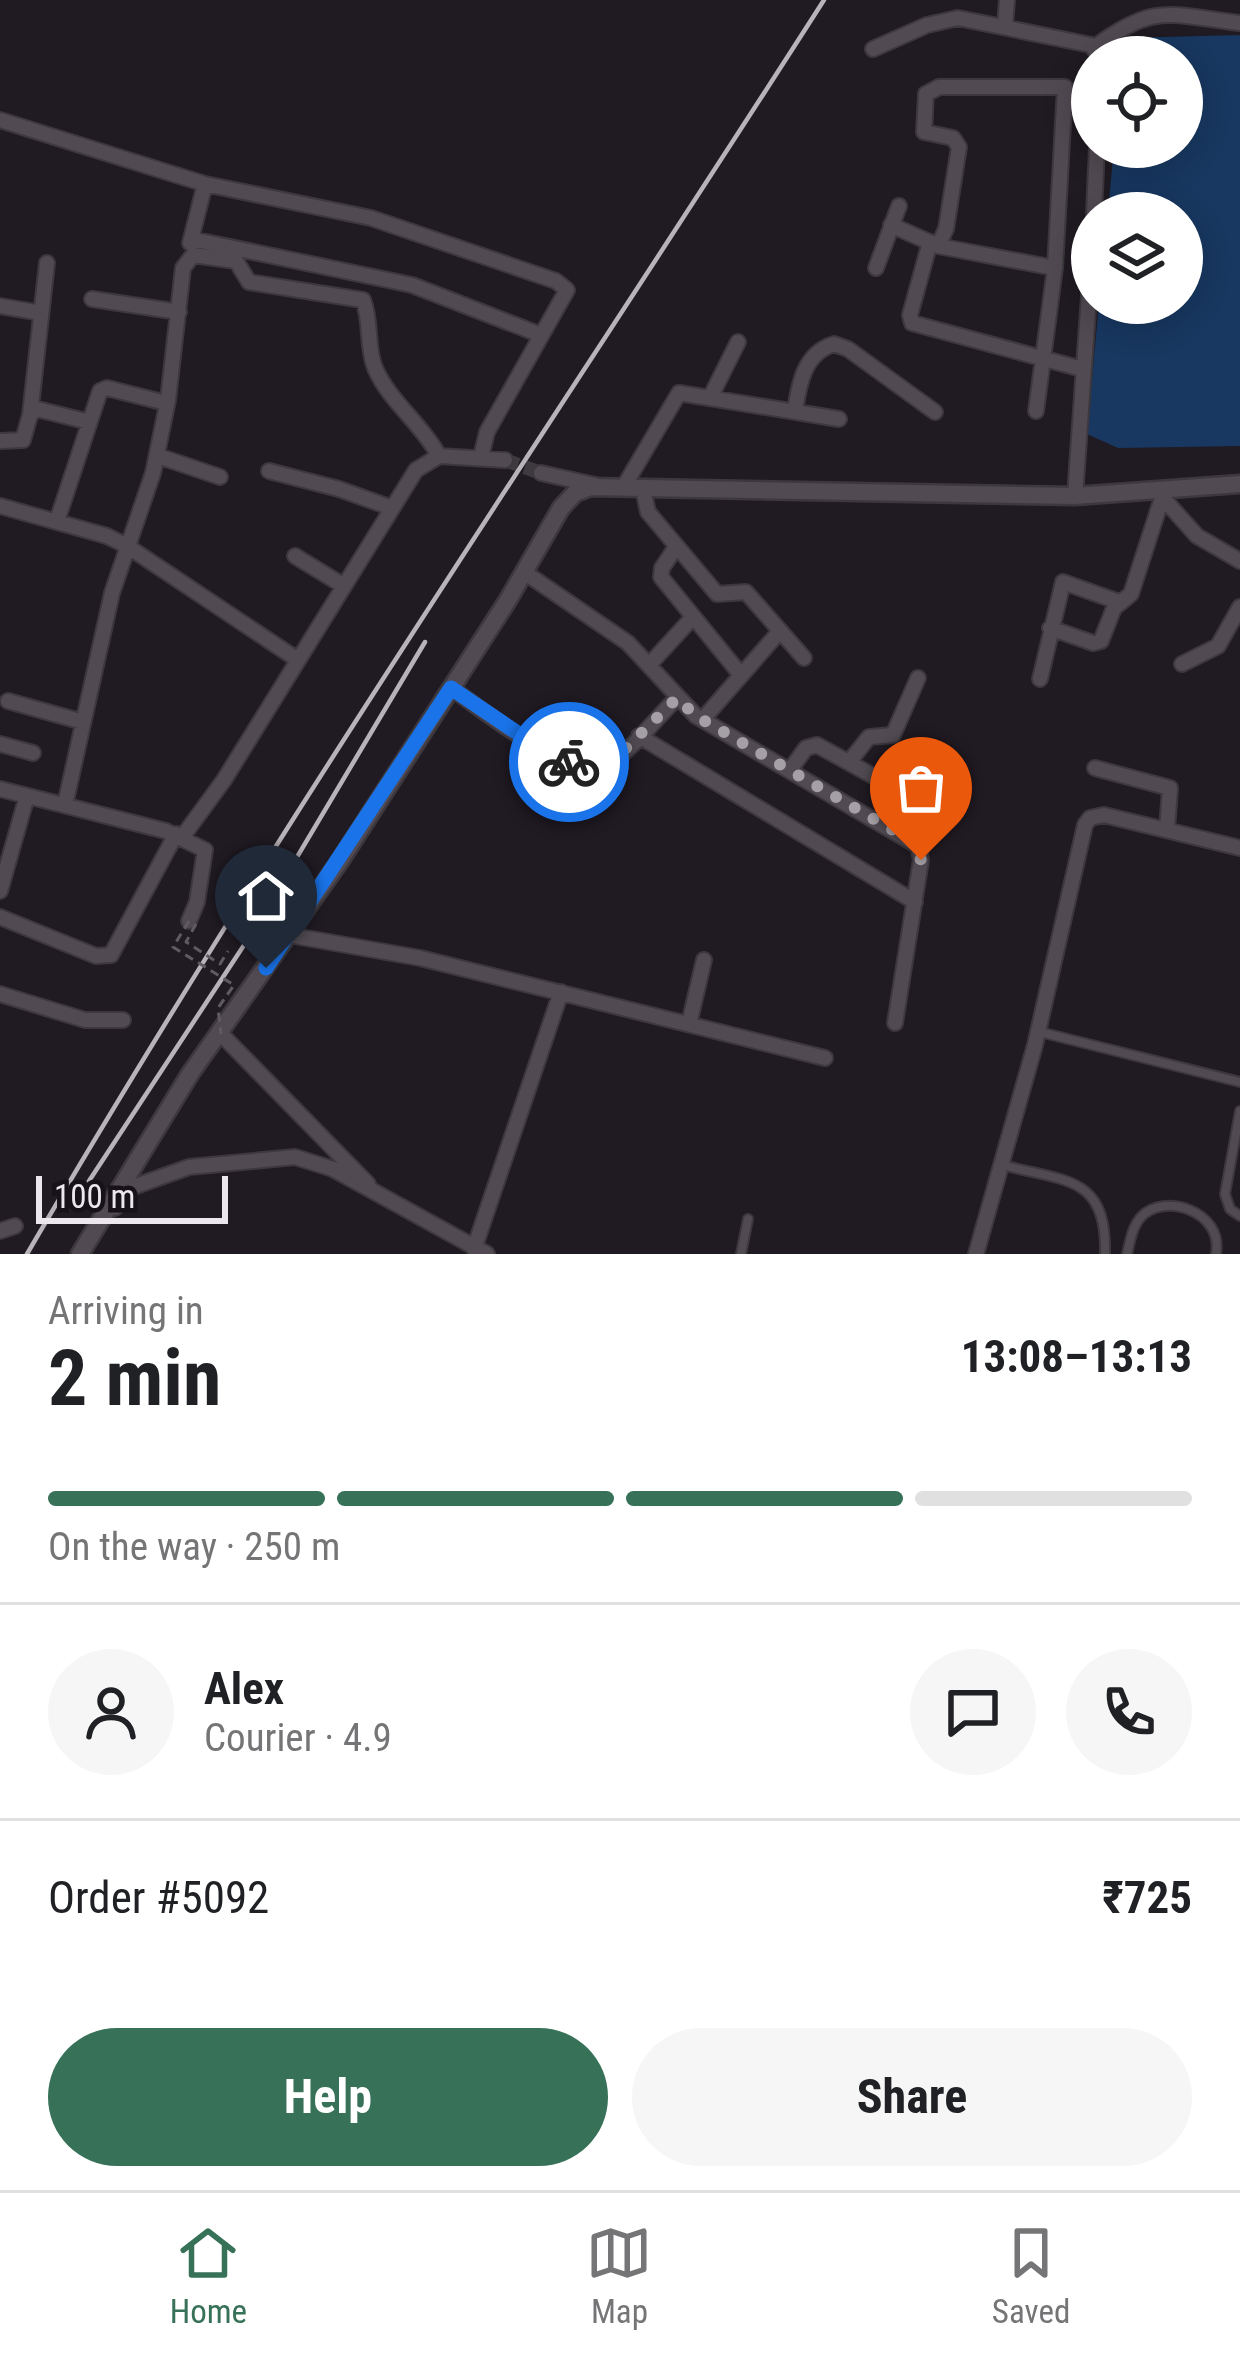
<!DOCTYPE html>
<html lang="en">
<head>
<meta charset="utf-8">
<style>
	:root { --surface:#fff; --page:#f6f6f6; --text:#202124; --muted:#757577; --line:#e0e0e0; --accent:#367158 }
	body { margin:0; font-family:"Roboto Condensed",sans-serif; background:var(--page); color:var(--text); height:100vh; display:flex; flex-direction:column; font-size:45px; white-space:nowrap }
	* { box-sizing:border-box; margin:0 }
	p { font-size:39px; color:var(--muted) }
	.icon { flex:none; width:66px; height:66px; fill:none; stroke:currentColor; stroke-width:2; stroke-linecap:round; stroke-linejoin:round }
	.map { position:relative; height:1254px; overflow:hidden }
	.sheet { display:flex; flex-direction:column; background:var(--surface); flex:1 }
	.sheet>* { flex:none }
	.tools { position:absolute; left:1071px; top:36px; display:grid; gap:24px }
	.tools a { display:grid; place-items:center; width:132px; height:132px; border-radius:50%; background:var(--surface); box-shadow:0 6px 30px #0003; font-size:60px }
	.scale { position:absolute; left:36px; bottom:30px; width:192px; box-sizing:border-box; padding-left:12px; border:6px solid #ece7ed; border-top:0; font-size:33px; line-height:42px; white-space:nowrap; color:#ece7ed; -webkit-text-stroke:9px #171119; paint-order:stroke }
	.pin { position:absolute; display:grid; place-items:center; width:102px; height:102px; color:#fff; margin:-123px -51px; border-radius:50% 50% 50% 0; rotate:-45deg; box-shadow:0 0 12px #0007 }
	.pin .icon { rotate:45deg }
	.courier { position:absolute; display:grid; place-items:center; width:120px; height:120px; margin:-60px; border:9px solid #1a73e8; border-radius:50%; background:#fff; color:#222; box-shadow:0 3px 15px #0007 }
	.overview em { font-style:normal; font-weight:700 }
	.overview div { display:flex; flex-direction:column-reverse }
	.overview { display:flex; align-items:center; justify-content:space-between; height:204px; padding:0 48px }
	h1 { font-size:78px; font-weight:700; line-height:90px }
	.bar { display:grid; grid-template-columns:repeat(4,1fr); gap:18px 12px; align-content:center; height:144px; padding:0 48px }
	.bar i { height:15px; border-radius:9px; background:var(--line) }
	.bar .current { background:var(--accent) }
	.bar p { grid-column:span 4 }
	.line { display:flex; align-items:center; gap:30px; padding:0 48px; border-top:3px solid var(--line) }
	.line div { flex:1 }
	.round { display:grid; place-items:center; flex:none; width:126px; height:126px; border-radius:63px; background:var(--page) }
	.cta { display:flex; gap:24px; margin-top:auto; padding:24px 48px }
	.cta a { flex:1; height:138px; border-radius:72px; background:var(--accent); color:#fff; font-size:48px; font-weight:700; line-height:138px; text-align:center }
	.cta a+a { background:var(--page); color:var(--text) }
	.dock { display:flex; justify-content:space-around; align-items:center; height:168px; border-top:3px solid var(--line); background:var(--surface); font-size:33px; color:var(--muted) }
	.dock a { display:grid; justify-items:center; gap:6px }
	.dock .current { color:var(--accent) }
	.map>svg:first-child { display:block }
	.water { fill:#183861 }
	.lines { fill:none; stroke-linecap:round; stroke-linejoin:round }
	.minor-tunnel { stroke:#3f3940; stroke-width:14; stroke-dasharray:14 7; stroke-linecap:butt }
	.service-casing { stroke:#3c383d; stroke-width:12 }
	.minor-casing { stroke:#3c383d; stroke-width:18 }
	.tertiary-casing { stroke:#3c383d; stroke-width:21 }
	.service { stroke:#514a52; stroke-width:8 }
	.minor { stroke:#514a52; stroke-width:14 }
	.tertiary { stroke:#514a52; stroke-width:16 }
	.rail { stroke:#b8b2b9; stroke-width:4.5 }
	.path-bridge { stroke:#605a61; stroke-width:3; stroke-dasharray:9 6; stroke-linecap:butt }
	.done { stroke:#a59fa6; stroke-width:12; stroke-dasharray:0 21.6 }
	.route { stroke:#1a73e8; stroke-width:15 }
</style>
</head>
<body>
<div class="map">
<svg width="1240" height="1254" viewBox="0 0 1240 1254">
	<rect width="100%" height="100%" fill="#201a22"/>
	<path class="water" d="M1240,35V446L1118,448L1087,434L1099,303H1182V213H1108L1114,147H1182V57H1123L1124,38Z"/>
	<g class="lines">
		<path class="minor-tunnel" d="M505,460L541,473"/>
		<g class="service-casing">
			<path id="service" d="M1040,1032L1240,1082
				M1240,1111L1225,1194L1230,1209L1240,1216
				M1003,1165C1065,1182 1107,1175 1105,1254
				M741,1254L748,1219
				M1127,1254C1130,1242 1132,1227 1141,1217C1163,1192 1224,1211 1216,1254"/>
		</g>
		<g class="minor-casing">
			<path id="minor" d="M1005,26L1007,0
				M1095,47C1155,2 1170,15 1240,23
				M873,49L927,25L958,18L1091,45L1100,57
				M0,120L205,184L371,218L556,281L567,290L487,432L481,457
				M1094,213L1097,147
				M891,225L938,246L1055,268
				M191,239L412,285L541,335
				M930,242L910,315L912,323L1082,369
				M190,243L205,184
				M938,246L946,229L959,147L953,138L924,132L926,94L939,87H1065L1055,268L1036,411
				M876,268L899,206
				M92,299L179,312
				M0,306L41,313
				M711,396L738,342
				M795,411C799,384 804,353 834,344L848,349L935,412
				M30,415L47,263
				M0,441L23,440L30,415L37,409L89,422
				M158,456L220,477
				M269,471L339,489L392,508
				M541,473L595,485
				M623,488L679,393L839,419
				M643,489L648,512L717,594L746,592L804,658
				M1075,496L1092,253
				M1162,497L1197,536L1240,561
				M0,506L107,536L127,546L298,660
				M57,521L100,391L107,388L162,402L168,400L183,268L193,255L236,261L249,282L363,300C372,322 366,346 375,368C389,401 422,424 439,456
				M676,547L662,568L661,577L741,675
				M295,556L344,586
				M524,572L628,643L696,716L918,846L921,860L895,1023
				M1050,628L1093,643L1101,641L1114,608L1131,594L1162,498
				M650,664L693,617
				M1182,664L1218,646L1240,607
				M1040,679L1063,582L1119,602
				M451,688C482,709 573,785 609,764C631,751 658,716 677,698
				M8,701L83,722
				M703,719L780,631
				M639,736L915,902
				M0,744L33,753
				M849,762L869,737L893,735L918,678
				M1095,768L1170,788L1167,830
				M790,770L806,748L817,745L884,782
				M0,789L166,831L205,850L197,902L189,921
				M65,805L112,593L153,473L168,400
				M183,836L224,780L416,470L439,456L505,460
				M0,891L27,796
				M0,917L96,956L111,955L176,834
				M289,935L420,958L825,1058
				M0,994L85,1020H123
				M689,1024L704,960
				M221,1034L368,1184
				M115,1208L133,1187L189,1167L295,1157L333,1169L487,1254
				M0,1231L15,1226
				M474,1249L561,992
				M976,1254L1035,1045L1085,825L1090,818L1104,815L1240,848"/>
		</g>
		<g class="tertiary-casing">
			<path id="tertiary" d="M80,1254L190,1074L340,861L508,600L561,508L575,493L591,487L1075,496L1240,484"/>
		</g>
		<use href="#service" class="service"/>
		<use href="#minor" class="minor"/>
		<use href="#tertiary" class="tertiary"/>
		<path class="rail" d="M89,1181L250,936L425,642
			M27,1254C277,826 557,417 824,0"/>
		<path class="path-bridge" d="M189,921L173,947L234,985L218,1008L221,1034
			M196,924L186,942L220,964L228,951"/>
	</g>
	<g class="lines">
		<path class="done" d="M569,762L593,768L611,763L677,698L696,716L912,841L921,860"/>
		<path class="route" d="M266,968L451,688L553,757L569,762"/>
	</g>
</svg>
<div class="tools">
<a><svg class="icon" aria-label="locate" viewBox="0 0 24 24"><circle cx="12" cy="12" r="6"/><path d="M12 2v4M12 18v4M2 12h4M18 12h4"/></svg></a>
<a><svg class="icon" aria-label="layers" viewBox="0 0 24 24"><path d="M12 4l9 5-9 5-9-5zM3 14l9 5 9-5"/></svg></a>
</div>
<div class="scale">100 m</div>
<div class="pin" style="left:921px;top:860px;background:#ea580c"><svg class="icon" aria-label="bag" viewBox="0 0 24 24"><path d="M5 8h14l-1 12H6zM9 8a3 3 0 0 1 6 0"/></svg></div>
<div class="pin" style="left:266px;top:968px;background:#1f2937"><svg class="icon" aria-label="home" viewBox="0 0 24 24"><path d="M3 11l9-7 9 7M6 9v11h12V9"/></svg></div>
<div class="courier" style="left:569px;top:762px"><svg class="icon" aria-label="bike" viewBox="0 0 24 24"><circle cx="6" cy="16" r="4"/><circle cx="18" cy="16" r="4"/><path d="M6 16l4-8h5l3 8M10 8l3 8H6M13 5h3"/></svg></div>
</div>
<section class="sheet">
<div class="overview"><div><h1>2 min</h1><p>Arriving in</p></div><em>13:08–13:13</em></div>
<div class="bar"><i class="current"></i><i class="current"></i><i class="current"></i><i></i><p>On the way · 250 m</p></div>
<div class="line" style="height:216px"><a class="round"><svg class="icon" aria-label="person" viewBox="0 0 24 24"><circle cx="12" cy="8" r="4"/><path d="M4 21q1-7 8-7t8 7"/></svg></a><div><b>Alex</b><p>Courier · 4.9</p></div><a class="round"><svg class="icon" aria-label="chat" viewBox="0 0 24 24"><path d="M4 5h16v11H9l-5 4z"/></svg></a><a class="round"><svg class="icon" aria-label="phone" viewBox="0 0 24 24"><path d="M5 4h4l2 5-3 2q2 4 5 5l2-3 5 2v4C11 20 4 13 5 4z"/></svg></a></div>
<div class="line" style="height:156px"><div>Order #5092</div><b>₹725</b></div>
<div class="cta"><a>Help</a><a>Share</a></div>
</section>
<nav class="dock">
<a class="current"><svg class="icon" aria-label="home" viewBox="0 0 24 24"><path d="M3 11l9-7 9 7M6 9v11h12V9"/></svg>Home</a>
<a><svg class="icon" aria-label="map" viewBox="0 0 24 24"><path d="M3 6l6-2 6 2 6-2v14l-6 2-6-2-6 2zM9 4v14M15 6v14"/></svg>Map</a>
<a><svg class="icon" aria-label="saved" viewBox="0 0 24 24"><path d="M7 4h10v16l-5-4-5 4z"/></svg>Saved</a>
</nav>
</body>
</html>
